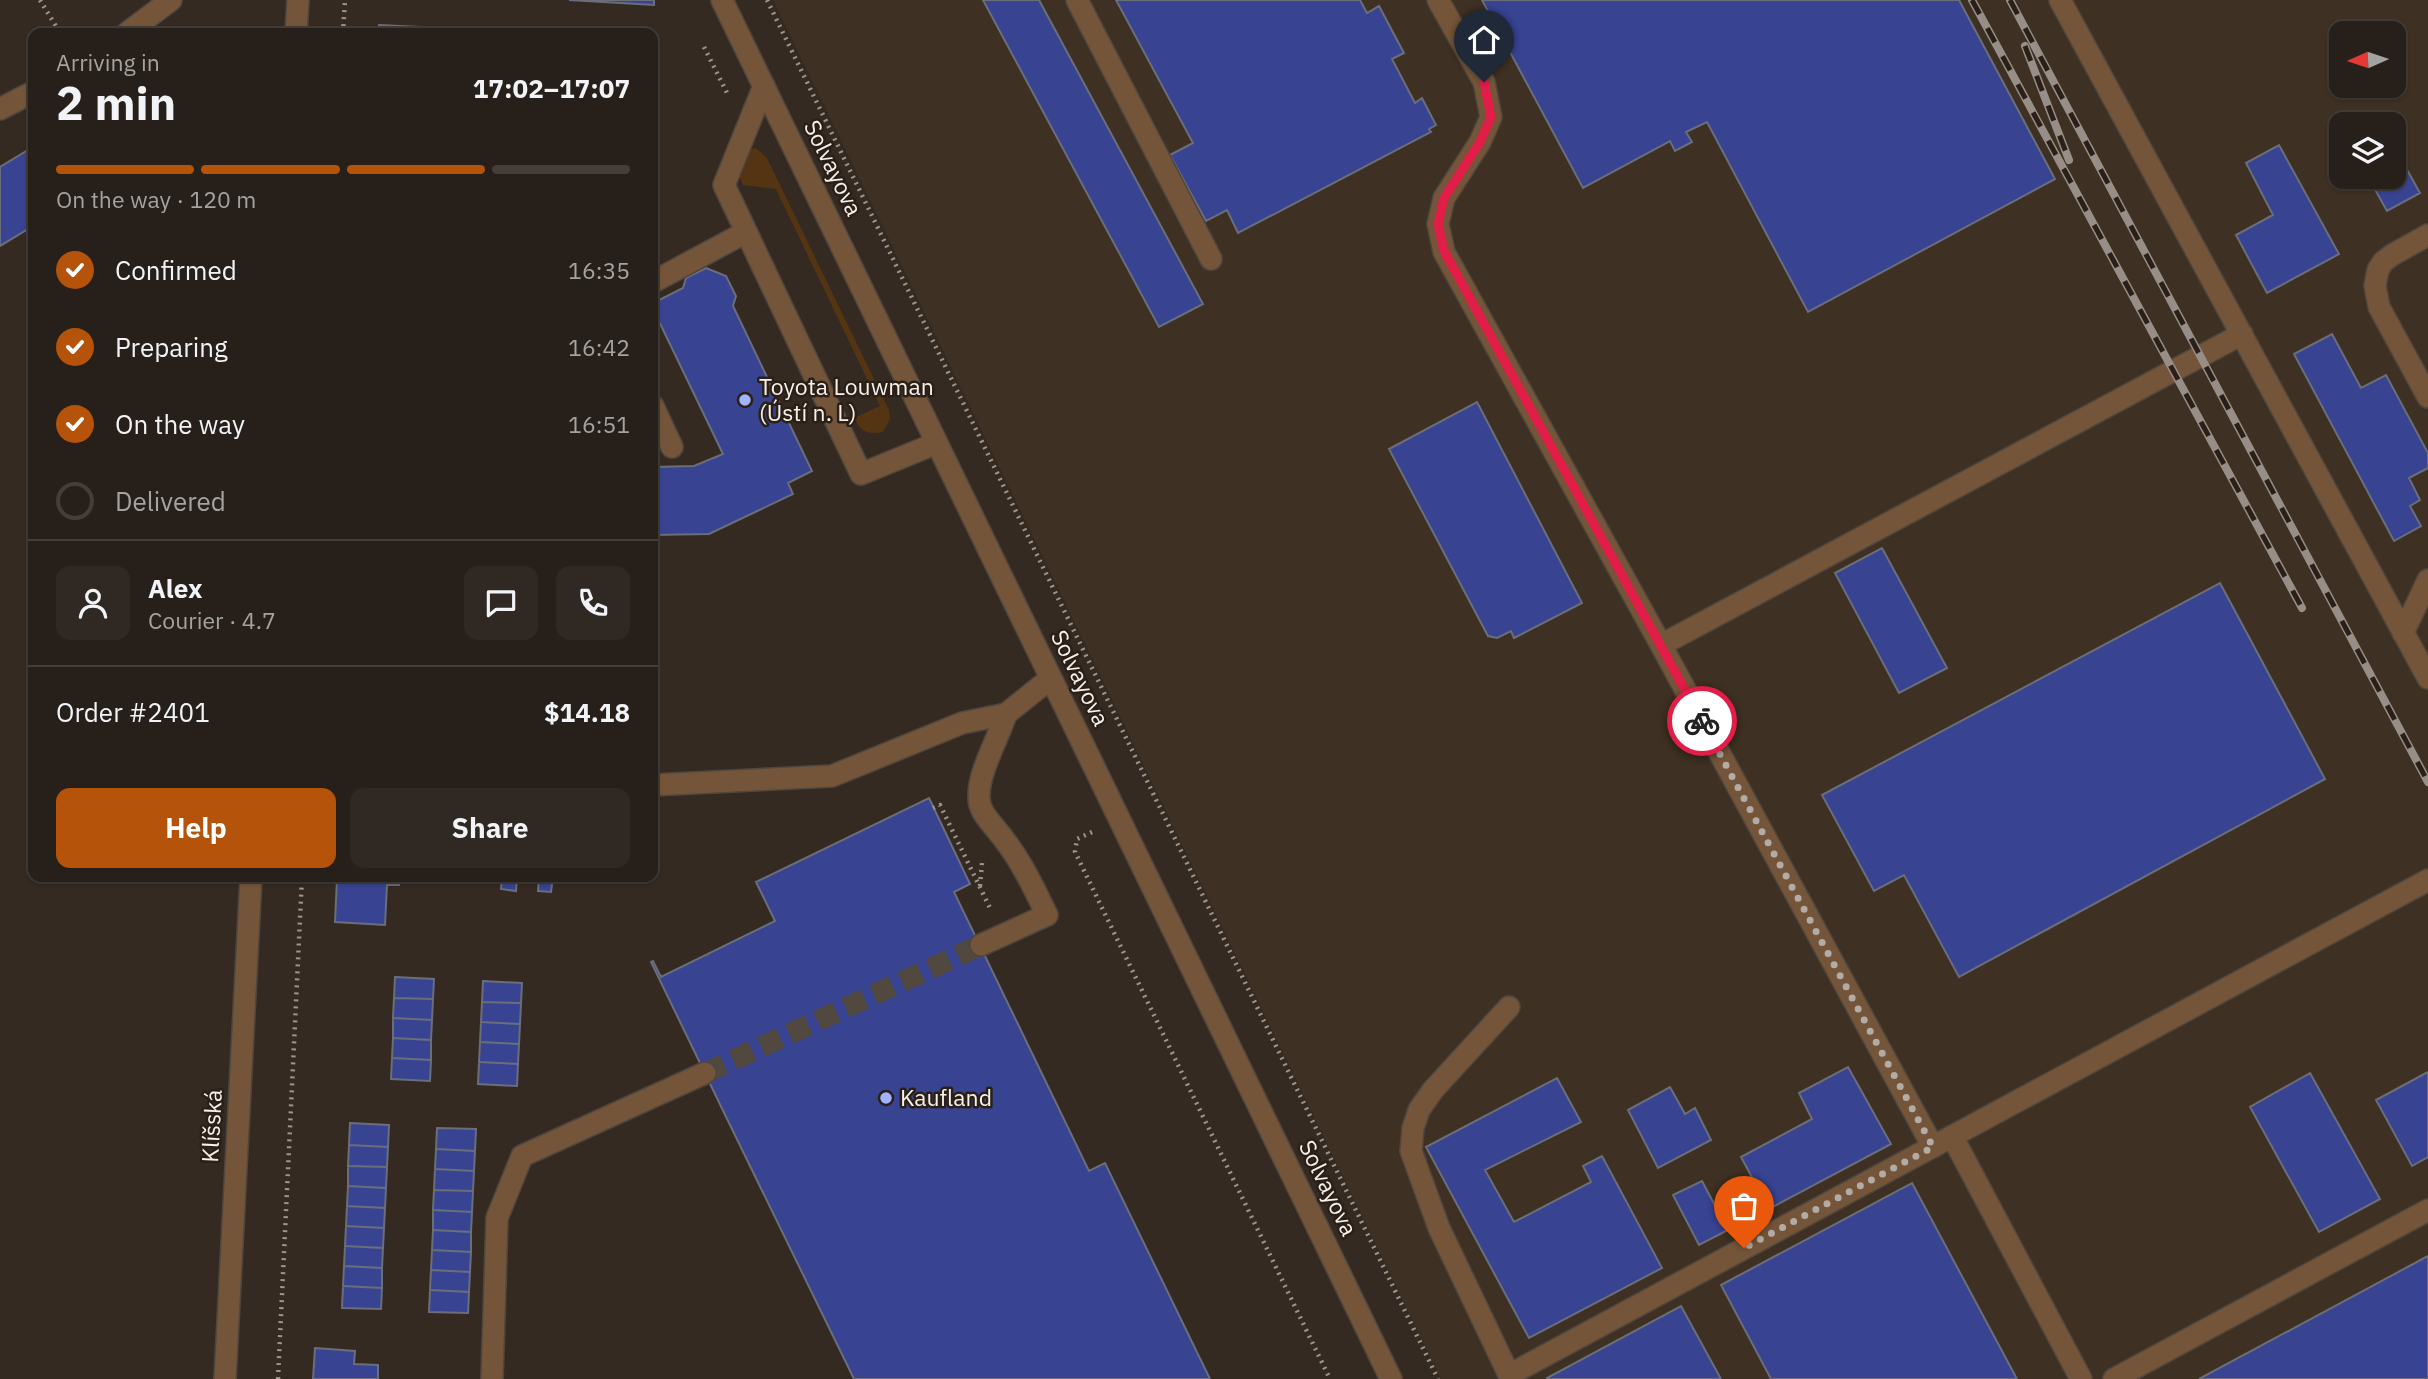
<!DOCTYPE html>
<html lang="en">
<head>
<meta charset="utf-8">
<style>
	:root { --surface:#27201a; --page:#2f2823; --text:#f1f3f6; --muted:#a4a3a2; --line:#433e39; --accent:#b45309 }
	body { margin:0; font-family:"IBM Plex Sans",sans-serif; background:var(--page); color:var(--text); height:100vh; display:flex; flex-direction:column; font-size:26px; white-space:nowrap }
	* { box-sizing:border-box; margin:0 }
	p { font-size:23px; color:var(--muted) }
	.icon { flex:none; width:38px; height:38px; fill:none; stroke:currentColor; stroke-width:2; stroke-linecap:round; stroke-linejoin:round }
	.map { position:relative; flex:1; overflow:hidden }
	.panel { position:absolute; left:28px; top:28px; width:630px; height:854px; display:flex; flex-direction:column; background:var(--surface); border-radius:14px; box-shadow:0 2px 5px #0004,0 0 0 2px var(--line) }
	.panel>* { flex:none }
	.needle { width:46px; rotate:267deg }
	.fabs { position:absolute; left:2329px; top:21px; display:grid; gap:14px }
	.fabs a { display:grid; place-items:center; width:77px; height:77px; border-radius:14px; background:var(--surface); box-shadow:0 2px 5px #0004,0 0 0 2px var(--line); font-size:35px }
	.pin { position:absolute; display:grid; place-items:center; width:60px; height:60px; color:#fff; margin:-72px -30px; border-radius:50% 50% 50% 0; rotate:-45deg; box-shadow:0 0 7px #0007 }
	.pin .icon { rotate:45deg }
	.courier { position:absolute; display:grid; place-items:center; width:70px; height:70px; margin:-35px; border:5px solid #e11d48; border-radius:50%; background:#fff; color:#222; box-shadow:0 2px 9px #0007 }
	.overview em { font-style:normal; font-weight:700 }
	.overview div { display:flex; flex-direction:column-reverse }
	.overview { display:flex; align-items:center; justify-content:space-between; height:119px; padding:0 28px }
	h1 { font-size:46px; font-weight:700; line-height:52px }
	.bar { display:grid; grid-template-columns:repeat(4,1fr); gap:10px 7px; align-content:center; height:84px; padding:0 28px }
	.bar i { height:9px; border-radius:5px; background:var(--line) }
	.bar .selected { background:var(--accent) }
	.bar p { grid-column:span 4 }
	.line { display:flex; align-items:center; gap:18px; padding:0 28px; border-top:2px solid var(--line) }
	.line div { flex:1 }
	.round { display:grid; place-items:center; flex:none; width:74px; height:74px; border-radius:14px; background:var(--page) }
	ol { padding:0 28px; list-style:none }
	li { display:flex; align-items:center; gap:21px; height:77px }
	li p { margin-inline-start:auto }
	li .icon { padding:7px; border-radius:50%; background:var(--accent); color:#fff; stroke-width:4 }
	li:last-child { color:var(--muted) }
	li i { width:38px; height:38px; border:4px solid var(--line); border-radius:50% }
	.primary-button { display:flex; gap:14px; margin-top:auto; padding:14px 28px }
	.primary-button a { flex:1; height:80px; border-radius:14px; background:var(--accent); color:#fff; font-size:28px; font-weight:700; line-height:80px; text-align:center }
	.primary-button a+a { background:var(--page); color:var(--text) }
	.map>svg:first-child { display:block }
	.built { fill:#3e3022; fill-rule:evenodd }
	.green { fill:#543412 }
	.building { fill:#384392; stroke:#6a6e7b; stroke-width:2 }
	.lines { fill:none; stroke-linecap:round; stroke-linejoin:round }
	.minor-tunnel { stroke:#514840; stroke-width:21; stroke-dasharray:21 10; stroke-linecap:butt }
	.minor-casing { stroke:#4f463e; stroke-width:24 }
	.path { stroke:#9c948d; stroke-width:4.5; stroke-dasharray:2 5; stroke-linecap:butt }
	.minor { stroke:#745539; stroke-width:21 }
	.rail-casing { stroke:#978e88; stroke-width:8 }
	.rail { stroke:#2a2018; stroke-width:5; stroke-dasharray:16; stroke-linecap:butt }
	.done { stroke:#b3aba5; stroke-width:7; stroke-dasharray:0 12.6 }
	.route { stroke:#e11d48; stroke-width:9 }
	.poi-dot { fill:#a2b2fd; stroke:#2a2018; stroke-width:2.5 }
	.labels { text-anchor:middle; stroke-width:5; stroke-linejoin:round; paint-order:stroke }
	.street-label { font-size:23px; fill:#f7f0eb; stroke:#2a2018 }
	.poi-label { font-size:23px; fill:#f7f0eb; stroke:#2a2018; text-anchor:start }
</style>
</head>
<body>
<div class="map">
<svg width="2428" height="1379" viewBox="0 0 2428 1379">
	<rect width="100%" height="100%" fill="#342a22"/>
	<path class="built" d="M773,0H2428V1379H1441ZM2342,33H2394V86H2342ZM2342,124H2394V177H2342Z"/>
	<path class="green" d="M756,148L767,158L889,410L890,419L883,432C868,435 861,432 854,418L880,406L776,189L743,185L735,168L744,150Z"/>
	<path class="building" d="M569,0H654V5Z
		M983,0H1039L1203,304L1159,327Z
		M1116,0H1360L1367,13L1379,6L1404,53L1392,59L1415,103L1422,98L1436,125L1429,129L1431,132L1238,233L1227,210L1206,221L1170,155L1193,143Z
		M1482,0H1959L2055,179L1808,312L1707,122L1686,132L1692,142L1675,151L1670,141L1583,188Z
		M379,25L441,28V33H378Z
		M2279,145L2339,254L2267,293L2236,235L2273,215L2246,163Z
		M33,147V226L0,246V167Z
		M2400,157L2420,193L2387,211L2368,177H2394V160Z
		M706,268L726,276L736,296L733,306L812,471L788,483L793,494L709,534L653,535V467L694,466L723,454L653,309V303L683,288L686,278Z
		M2332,334L2361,388L2386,375L2428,453V468L2409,478L2420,500L2410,506L2421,526L2394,541L2294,354Z
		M1477,402L1582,603L1514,638L1511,631L1497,638L1488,636L1389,449Z
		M1882,548L1947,668L1899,693L1835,573Z
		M2220,583L2325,779L1959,977L1904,875L1874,891L1822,795Z
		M929,798L970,884L954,892L1089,1171L1105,1163L1210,1379H854L731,1127L651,962L653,961L661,977L775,921L756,882Z
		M354,877H400L399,885H387L385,925L335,922L337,879L354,880Z
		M502,877H517L516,891L501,889Z
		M539,877H553L551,892L538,891Z
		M395,977L434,979L433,999L394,998Z
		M483,981L522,983L521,1003L482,1002Z
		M394,998L433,999L432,1020L393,1018Z
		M482,1002L521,1003L520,1024L481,1022Z
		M393,1018L432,1020L431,1040L393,1038Z
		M481,1022L520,1024L519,1044L480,1042Z
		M393,1038L431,1040V1060L392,1058Z
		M480,1042L519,1044L518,1064L479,1062Z
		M392,1058L431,1060L430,1081L391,1079Z
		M479,1062L518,1064L517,1086L478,1084Z
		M1848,1067L1891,1144L1769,1209L1741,1157L1812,1119L1799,1093Z
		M2428,1072V1157L2412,1166L2376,1100Z
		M2310,1073L2380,1199L2319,1232L2250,1107Z
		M1557,1078L1581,1122L1485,1170L1514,1222L1591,1182L1583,1166L1602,1156L1662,1268L1529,1338L1426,1147Z
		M1670,1087L1685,1114L1695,1108L1711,1140L1658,1168L1628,1110Z
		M350,1123L389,1125L388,1147L349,1145Z
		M437,1128L476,1129L475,1151L436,1149Z
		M349,1145L388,1147L387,1167L348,1166Z
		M436,1149L475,1151L474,1171L435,1169Z
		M348,1166L387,1167L386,1188L348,1186Z
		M435,1169L474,1171L473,1191L434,1190Z
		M1702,1181L1728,1230L1699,1245L1673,1195Z
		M1912,1183L2017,1379H1771L1721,1285Z
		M348,1186L386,1188L385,1208L347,1206Z
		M434,1190L473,1191L472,1212L433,1210Z
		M347,1206L385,1208L384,1228L346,1226Z
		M433,1210L472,1212L471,1232L433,1230Z
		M346,1226L384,1228L383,1248L345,1246Z
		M433,1230L471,1232V1252L432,1250Z
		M345,1246L383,1248L382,1268L344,1266Z
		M432,1250L471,1252L470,1272L431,1270Z
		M2428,1256V1379H2199Z
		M344,1266L382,1268V1288L343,1286Z
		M431,1270L470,1272L469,1292L430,1290Z
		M343,1286L382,1288L381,1309L342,1308Z
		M430,1290L469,1292L468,1313L429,1312Z
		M1681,1306L1721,1379H1548L1547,1378Z
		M315,1348L355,1351L354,1364L378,1365V1379H313Z"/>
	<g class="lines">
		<path class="minor-tunnel" d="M705,1073L981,945"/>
		<g class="minor-casing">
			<path id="minor" d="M722,0L1391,1379
				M1077,0L1211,259
				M1438,0L1484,82L1491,117L1480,142L1444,198L1438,224L1444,252L1661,645L1933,1147
				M2060,0L2428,678
				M127,33L171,0
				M296,33L298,0
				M764,86L724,185L861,474L937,443
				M0,109L33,92
				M2428,235L2392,255L2383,262L2378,270L2375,286L2379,307L2428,397
				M653,282L746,232
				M653,406L672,447
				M2403,633L2428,580
				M1661,645L2242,334
				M653,785L832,776L962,723L1006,714L1051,678
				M981,945L1047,915C1031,882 1019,856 995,828C987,818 978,809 979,795C979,771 998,739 1006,714
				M1509,1007L1433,1090L1419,1110L1413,1128L1411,1151L1439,1228L1511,1379
				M1952,1136L2081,1379
				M1509,1375L2428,880
				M225,1379L251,877
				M492,1379L497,1218L522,1156L705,1073
				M2114,1379L2428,1210"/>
		</g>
		<path class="path" d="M40,0L60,33
			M767,0L1438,1379
			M343,33L345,0
			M704,47L727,93
			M933,808L940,805L990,908
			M1092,832L1077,839L1075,852L1330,1379
			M980,886L982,863
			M278,1379L302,877"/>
		<use href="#minor" class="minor"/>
		<g class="rail-casing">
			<path id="rail" d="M1972,0L2302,608
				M2010,0L2428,782
				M2025,46L2069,160"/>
		</g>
		<use href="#rail" class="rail"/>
	</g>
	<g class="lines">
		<path class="done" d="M1702,721L1933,1147L1744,1248"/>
		<path class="route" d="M1484,82L1491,117L1480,142L1444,198L1438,224L1444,251L1702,721"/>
	</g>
	<g class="poi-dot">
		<circle cx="745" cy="400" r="7"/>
		<circle cx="886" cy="1098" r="7"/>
	</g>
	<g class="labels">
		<g class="street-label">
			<text transform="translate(833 168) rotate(64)" y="8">Solvayova</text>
			<text transform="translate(1080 678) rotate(64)" y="8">Solvayova</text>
			<text transform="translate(212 1126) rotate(-87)" y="8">Klíšská</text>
			<text transform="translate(1328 1188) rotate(64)" y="8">Solvayova</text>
		</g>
		<g class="poi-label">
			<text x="759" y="395">Toyota Louwman<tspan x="759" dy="26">(Ústí n. L)</tspan></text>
			<text x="900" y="1106">Kaufland</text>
		</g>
	</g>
</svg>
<div class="fabs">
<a><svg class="needle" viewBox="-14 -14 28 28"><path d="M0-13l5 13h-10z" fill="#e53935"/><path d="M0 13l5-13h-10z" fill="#a4a3a2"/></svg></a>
<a><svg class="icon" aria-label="layers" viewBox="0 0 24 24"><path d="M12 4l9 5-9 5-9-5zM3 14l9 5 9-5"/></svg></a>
</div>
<div class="pin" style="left:1744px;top:1248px;background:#ea580c"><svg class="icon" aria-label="bag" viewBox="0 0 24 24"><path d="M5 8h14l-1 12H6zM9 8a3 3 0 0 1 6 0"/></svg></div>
<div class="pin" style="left:1484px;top:82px;background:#1f2937"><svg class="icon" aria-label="home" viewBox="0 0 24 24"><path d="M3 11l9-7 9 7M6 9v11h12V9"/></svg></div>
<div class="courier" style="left:1702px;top:721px"><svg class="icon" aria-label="bike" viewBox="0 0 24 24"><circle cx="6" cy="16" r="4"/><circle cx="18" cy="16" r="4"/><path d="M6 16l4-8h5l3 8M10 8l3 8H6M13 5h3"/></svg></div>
<section class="panel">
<div class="overview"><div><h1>2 min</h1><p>Arriving in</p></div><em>17:02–17:07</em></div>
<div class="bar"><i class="selected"></i><i class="selected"></i><i class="selected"></i><i></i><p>On the way · 120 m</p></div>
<ol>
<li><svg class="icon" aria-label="check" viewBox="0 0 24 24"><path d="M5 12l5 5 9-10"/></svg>Confirmed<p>16:35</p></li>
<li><svg class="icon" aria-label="check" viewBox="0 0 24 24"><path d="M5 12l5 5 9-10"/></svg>Preparing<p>16:42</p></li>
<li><svg class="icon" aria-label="check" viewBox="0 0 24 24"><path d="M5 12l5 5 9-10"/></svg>On the way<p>16:51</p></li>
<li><i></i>Delivered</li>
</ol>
<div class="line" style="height:126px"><a class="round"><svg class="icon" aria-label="person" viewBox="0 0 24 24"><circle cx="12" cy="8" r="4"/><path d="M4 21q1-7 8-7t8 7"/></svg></a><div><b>Alex</b><p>Courier · 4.7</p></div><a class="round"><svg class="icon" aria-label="chat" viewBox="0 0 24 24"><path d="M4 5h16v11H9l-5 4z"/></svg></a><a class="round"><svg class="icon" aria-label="phone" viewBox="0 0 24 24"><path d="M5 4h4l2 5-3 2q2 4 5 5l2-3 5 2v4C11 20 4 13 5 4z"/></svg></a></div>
<div class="line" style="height:91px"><div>Order #2401</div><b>$14.18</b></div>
<div class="primary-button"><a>Help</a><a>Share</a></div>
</section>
</div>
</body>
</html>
